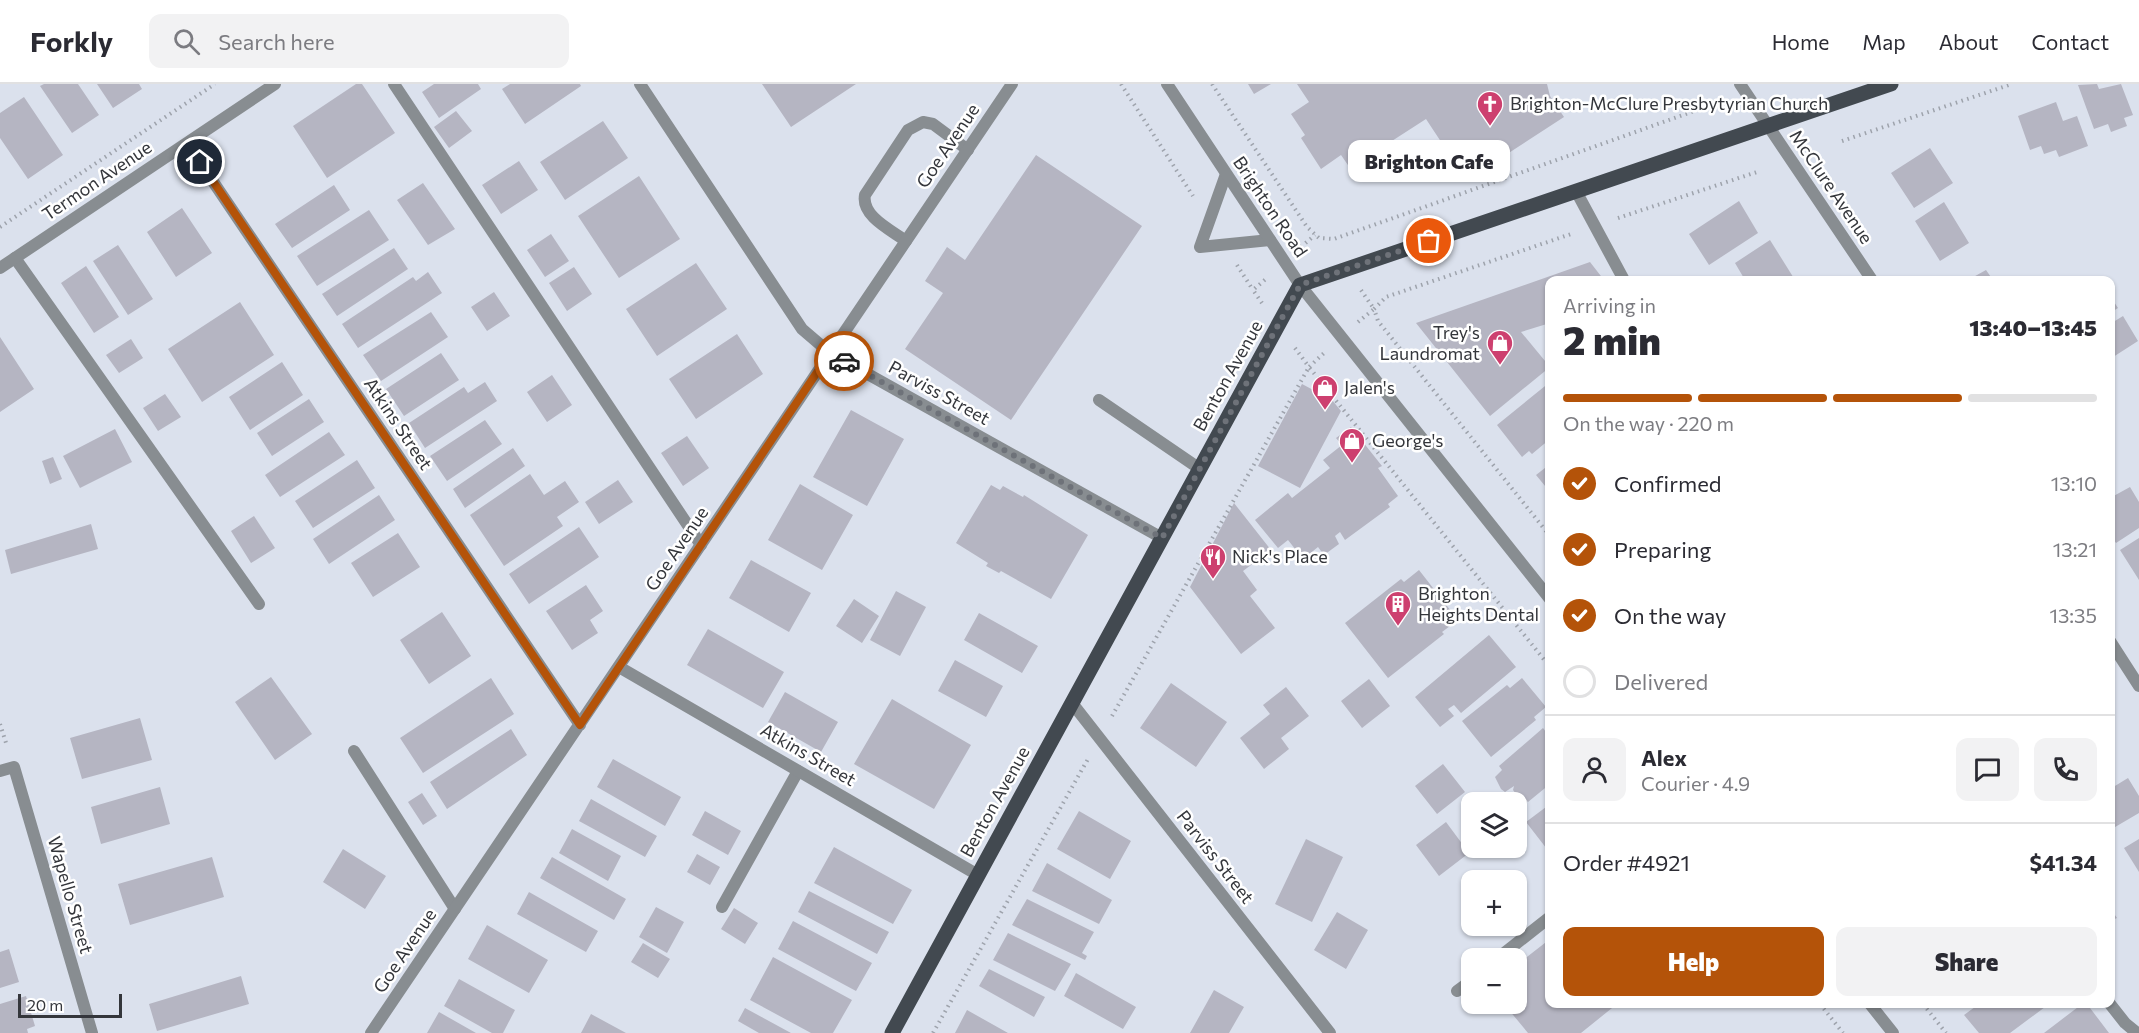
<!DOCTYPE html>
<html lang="en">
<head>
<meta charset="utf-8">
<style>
	:root { --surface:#fff; --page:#f2f2f3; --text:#2b2b33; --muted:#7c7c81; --line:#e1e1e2; --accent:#b45309 }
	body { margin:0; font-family:Commissioner,sans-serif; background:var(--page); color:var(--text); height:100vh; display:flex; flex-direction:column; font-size:22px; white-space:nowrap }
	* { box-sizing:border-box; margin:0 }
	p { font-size:20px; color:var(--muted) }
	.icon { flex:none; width:33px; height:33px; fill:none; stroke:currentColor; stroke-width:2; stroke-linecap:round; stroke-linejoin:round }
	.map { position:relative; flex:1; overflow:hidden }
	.drawer { position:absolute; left:1545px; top:192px; width:570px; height:732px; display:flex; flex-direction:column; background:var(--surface); border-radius:12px; box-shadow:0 2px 4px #0004 }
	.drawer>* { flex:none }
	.tools { position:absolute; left:1461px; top:708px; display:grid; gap:12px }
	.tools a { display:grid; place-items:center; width:66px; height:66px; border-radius:12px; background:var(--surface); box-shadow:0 2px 4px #0004; font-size:30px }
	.scale { position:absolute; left:18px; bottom:15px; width:104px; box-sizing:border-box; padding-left:6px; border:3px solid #34363b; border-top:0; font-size:16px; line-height:21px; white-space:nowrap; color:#34363b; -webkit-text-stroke:4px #fff; paint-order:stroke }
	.pin { position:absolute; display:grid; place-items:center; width:51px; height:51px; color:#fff; margin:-26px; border:3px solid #fff; border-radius:50%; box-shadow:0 2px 6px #0007 }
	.courier { position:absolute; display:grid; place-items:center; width:60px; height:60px; margin:-30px; border:4px solid #b45309; border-radius:50%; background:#fff; color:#222; box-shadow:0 2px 8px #0007 }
	.bubble { position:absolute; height:42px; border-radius:12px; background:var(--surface); box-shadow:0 2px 4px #0004; font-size:20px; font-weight:800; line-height:42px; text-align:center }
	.head em { font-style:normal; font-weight:800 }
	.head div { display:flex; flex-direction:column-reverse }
	.head { display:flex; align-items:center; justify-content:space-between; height:102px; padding:0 18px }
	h1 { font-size:39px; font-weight:800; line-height:45px }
	.bar { display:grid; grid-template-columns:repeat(4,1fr); gap:9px 6px; align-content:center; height:72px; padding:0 18px }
	.bar i { height:8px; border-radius:4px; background:var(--line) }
	.bar .on { background:var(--accent) }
	.bar p { grid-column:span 4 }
	.line { display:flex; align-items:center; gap:15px; padding:0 18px; border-top:2px solid var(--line) }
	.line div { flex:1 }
	.round { display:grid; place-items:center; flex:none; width:63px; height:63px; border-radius:12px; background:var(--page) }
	ol { padding:0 18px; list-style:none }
	li { display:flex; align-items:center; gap:18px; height:66px }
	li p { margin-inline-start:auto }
	li .icon { padding:6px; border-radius:50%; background:var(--accent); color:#fff; stroke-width:4 }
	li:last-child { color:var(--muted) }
	li i { width:33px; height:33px; border:3px solid var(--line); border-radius:50% }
	.primary-button { display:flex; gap:12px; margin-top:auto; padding:12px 18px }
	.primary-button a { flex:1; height:69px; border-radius:12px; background:var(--accent); color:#fff; font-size:24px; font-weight:800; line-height:69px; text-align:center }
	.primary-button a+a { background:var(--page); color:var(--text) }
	header { display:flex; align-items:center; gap:36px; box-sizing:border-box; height:84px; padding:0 30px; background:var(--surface); border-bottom:2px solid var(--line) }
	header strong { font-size:28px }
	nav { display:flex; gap:33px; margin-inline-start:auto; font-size:21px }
	.search { width:420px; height:54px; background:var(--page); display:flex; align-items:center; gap:15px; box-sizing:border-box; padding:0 21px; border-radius:12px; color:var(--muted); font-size:22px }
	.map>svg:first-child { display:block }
	.building { fill:#b5b5c2 }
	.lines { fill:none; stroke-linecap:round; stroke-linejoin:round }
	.path { stroke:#9ea3ac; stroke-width:4; stroke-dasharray:1.5 4.5; stroke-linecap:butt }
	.service { stroke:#888d91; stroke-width:12 }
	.minor { stroke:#888d91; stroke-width:12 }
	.tertiary { stroke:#888d91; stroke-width:12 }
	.primary { stroke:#424950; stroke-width:15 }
	.done { stroke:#6e7279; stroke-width:6; stroke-dasharray:0 10.8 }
	.route { stroke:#b45309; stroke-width:8 }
	.labels { text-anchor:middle; stroke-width:5; stroke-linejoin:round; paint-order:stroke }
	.poi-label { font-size:18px; fill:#34363b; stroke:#fff; text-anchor:start }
	.street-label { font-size:18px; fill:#34363b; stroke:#fff }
</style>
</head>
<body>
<header>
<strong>Forkly</strong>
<div class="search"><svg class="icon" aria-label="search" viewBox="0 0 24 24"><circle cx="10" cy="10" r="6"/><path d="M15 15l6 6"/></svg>Search here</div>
<nav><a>Home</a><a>Map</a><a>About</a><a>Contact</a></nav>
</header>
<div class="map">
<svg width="2139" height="949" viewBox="0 0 2139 949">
	<rect width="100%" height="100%" fill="#dbe1ed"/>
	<path class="building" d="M44,0H78L99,31L72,49L40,2Z
		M97,0H139L142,5L113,24Z
		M356,0H362L395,49L327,94L293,42Z
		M434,0H478L481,5L439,34L422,8Z
		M510,0H580L581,2L525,40L502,5Z
		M762,0H856L791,43Z
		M1248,0H1271L1254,10Z
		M1297,0H1547L1550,12L1564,33L1481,87L1467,67L1453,76L1426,35L1350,84L1341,71L1321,85L1301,54L1305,51L1291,30L1309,18Z
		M2097,0L2099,5L2121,0L2133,31L2124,34L2127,42L2111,48L2108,40L2094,45L2078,1Z
		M24,13L63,71L28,95L0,54V29Z
		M2056,18L2063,37L2077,32L2088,62L2059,73L2056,66L2044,70L2041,62L2030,66L2018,32Z
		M456,27L472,47L449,64L434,43Z
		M603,37L628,74L565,116L540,78Z
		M1930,64L1953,99L1914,124L1891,89Z
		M1036,71L1142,142L1011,336L905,265L943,209L925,197L947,163L965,176Z
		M519,77L538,106L501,130L482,101Z
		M639,92L680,155L619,194L578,132Z
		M423,99L455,145L428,161L397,116Z
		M334,101L350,126L292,164L275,140Z
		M1739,117L1758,149L1709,181L1689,150Z
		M1944,118L1969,159L1940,177L1915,137Z
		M182,124L212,169L176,193L147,148Z
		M369,126L389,156L317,202L297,172Z
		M551,150L569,177L545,193L527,166Z
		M1770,156L1795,196H1745L1735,179Z
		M118,161L153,215L128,231L93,177Z
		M394,164L408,185L337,232L322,210Z
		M1590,178L1604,196H1550V239L1521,248L1550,283L1490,332L1416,239Z
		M696,179L727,225L657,272L626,225Z
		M86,182L119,233L94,249L61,199Z
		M574,183L592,210L567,227L549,199Z
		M1986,186L1993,196H1968Z
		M428,188L442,209L358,264L342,240L413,193L416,197Z
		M494,208L510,232L487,247L471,223Z
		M2110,212L2118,224L2110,229Z
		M240,218L274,271L202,318L168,265Z
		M431,228L448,253L381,297L363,271Z
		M2123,232L2138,257L2110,275V240Z
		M737,250L763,290L696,335L669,295Z
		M0,253L34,305L0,328Z
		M131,255L143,274L119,289L106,271Z
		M441,269L459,296L404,332L386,305Z
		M282,278L303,311L250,346L229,313Z
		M552,291L572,321L547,338L527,308Z
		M485,298L497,317L425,364L409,339L464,303L468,309Z
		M1550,298V355L1532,370L1529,367L1522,373L1497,341Z
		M1302,300L1332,316L1341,327L1300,404L1258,382Z
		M165,310L181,333L158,347L143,324Z
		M309,315L324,338L272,372L257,349Z
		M851,326L904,355L867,422L813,393Z
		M485,336L502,360L447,397L430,372Z
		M1351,343L1382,382L1378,384L1398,412L1388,420L1390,423L1345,456L1340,448L1335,452L1339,460L1324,471L1318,463L1303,475L1288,456L1278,464L1255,436L1288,409L1292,414L1330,384L1323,376L1342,361L1336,354Z
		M115,345L132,378L80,404L63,372Z
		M329,348L345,371L280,413L265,391Z
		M687,352L709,384L683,402L661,369Z
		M513,364L525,382L465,424L453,405Z
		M53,373L62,395L50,400L42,377Z
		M357,376L375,404L313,444L295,417Z
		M1550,380V408L1536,391Z
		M530,390L544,411L565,397L579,418L557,433L563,442L504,482L470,431Z
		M618,396L633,418L599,440L585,418Z
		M800,400L853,431L822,486L768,456Z
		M991,401L1000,406L1003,402L1023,413L1024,411L1088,451L1051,515L1001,487L999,489L986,482L988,479L956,459Z
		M2130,403L2139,418V444L2116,459L2110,450V414Z
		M379,411L395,436L329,480L313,455Z
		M1234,419L1271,466L1243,487L1257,506L1250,512L1275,544L1241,570L1190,503Z
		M254,432L275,464L251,479L231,447Z
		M91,440L98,465L11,490L5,466Z
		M579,443L599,473L529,520L509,490Z
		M398,449L420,483L373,513L351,479Z
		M2139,454V496L2120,466Z
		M751,476L811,509L789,548L729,514Z
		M1419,486L1458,536L1442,548L1444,550L1388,594L1345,539L1401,495L1404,498Z
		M586,501L603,527L590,536L598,549L572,566L546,527Z
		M896,507L926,523L900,572L870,556Z
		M854,515L879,532L862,559L836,542Z
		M442,528L471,572L429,600L400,556Z
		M979,529L1038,562L1022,589L964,556Z
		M708,545L784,588L763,624L687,581Z
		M1489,551L1516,583L1461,629L1454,621L1448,625L1454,632L1440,643L1415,613Z
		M955,576L1003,602L986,633L938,607Z
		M271,593L312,650L275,676L235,618Z
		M491,594L514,630L423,689L400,654Z
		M1522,594L1546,623L1534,633L1536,636L1491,673L1462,637L1507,601L1510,604Z
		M1369,595L1390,622L1362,644L1341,617Z
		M1171,599L1227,638L1196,683L1140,644Z
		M1286,603L1309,632L1281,654L1289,665L1264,685L1240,654L1270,630L1263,621Z
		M785,608L838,638L821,668L768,638Z
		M892,615L971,661L934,725L854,680Z
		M140,634L152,676L82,695L70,654Z
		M1543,644L1546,648L1550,646V700L1528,718L1524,714L1520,715L1513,706L1514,702L1505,708L1501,705L1495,693L1502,686L1499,682Z
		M511,645L527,671L447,725L430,698Z
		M613,675L681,713L665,742L597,703Z
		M1443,680L1465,708L1437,730L1415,702Z
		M2128,694L2139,712V729L2110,746V705Z
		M160,703L170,740L101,760L91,723Z
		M422,709L437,732L423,741L408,718Z
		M591,715L657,752L645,773L579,737Z
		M1550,720V769L1526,738Z
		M705,727L741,747L728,771L692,751Z
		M1079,727L1131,757L1110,795L1057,765Z
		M1446,738L1469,769L1439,792L1416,761Z
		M572,745L621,772L608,797L559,769Z
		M1306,755L1343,773L1312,838L1275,820Z
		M2139,755V788L2124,764Z
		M834,763L912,806L893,840L814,799Z
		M343,765L386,792L365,825L323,798Z
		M697,770L720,783L710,801L687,788Z
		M212,773L224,813L130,841L118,800Z
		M552,773L626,815L614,836L540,794Z
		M1047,779L1112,816L1099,840L1032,807Z
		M809,807L889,848L877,870L798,828Z
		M529,808L598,847L586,868L517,830Z
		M1027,815L1094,848L1082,869L1087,872L1085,876L1012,841Z
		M656,823L684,838L667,869L639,853Z
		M734,824L758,839L745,860L721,845Z
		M2110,824L2117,834L2110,837Z
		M1337,828L1368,846L1346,885L1314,866Z
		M793,837L872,879L856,907L778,865Z
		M487,841L548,876L529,909L468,875Z
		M1008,849L1071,880L1055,907L993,876Z
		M1550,855V920H1617L1581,949H1528L1504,920H1516V878L1518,880Z
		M643,859L670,875L658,894L631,878Z
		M9,865L19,898L0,904V868Z
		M773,873L852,916L833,949H811L750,916Z
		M989,885L1045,913L1034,933L979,902Z
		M1076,889L1136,923L1123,945L1064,912Z
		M241,892L249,920L157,947L149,920Z
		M459,895L515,926L503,949H492L444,922Z
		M1214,906L1244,923L1229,949H1190Z
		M26,912L35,942L27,945L28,949H0V920Z
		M1979,920H2049L2010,949H1979L1964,931Z
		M2082,920H2087L2109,949H2044Z
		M745,924L791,949H759L738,937Z
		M967,926L1008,949H955Z
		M439,928L476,949H427Z
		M591,930L626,949H581Z"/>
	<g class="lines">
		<path class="path" d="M1121,0L1193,112
			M1212,0L1307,143L1319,154L1334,155L1717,19
			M1842,57L2012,0
			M1618,134L1760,87
			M0,143L215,0
			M1301,163L1315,151
			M1237,181L1253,206
			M1262,219L1253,206L1267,194
			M1358,238L1374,225L1361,206
			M1295,264L1309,283L1324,269
			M1550,452L1378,237L1374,225L1386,213L1574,149
			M1112,632L1309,283L1550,583
			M0,640L7,662
			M1820,920L1843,949
			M1923,920L1946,949
			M933,949L1088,675"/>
		<path class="service" d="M394,0L701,461
			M1226,90L1200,163L1270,156
			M1576,107L1624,196
			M906,157C891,146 861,132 865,111L908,46L923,38L933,40L968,66
			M15,174L259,520
			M1099,316L1200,385
			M354,667L455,825
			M722,823L798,687
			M1498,874L1550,833
			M1457,907L1472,896
			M2110,920L2125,939L2137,949"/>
		<path class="minor" d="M640,0L802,245L830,269L1162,454
			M1740,0L1872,196
			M187,59L580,641
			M0,184L275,0
			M2110,557L2139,602
			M619,583L978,791
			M1072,619L1330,949
			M0,687L14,683L92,949
			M371,949L1012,0"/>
		<path class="tertiary" d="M1167,0L1300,201L1550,515
			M1870,920L1893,949"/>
		<path class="primary" d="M892,949L1300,201L1891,0"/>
	</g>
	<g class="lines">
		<path class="done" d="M844,277L1162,454L1300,201L1429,157"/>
		<path class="route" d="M200,78L580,641L830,269L844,277"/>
	</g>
	<defs>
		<g id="church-pin" transform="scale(1.35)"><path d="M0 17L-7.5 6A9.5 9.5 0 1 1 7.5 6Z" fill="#cd406f" stroke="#fff"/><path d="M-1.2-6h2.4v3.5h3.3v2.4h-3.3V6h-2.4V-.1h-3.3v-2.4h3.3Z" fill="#fff"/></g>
		<g id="shop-pin" transform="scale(1.35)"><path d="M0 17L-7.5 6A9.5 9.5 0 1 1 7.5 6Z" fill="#cd406f" stroke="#fff"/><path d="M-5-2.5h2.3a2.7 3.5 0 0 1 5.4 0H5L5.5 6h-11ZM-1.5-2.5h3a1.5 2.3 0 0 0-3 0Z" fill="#fff"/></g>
		<g id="restaurant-pin" transform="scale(1.35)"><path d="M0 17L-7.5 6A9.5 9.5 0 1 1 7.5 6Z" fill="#cd406f" stroke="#fff"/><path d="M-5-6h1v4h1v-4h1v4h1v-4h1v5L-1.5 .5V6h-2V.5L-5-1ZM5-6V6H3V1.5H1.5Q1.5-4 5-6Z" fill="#fff"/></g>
		<g id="building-pin" transform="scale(1.35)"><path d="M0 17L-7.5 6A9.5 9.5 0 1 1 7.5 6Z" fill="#cd406f" stroke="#fff"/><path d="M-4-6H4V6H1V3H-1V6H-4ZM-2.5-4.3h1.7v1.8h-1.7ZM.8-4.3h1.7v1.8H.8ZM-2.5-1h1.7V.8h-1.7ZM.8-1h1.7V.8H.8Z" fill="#fff"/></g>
	</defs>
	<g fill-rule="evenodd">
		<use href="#church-pin" x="1490" y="20"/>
		<use href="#shop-pin" x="1500" y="259"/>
		<use href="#shop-pin" x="1325" y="304"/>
		<use href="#shop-pin" x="1352" y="357"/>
		<use href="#restaurant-pin" x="1213" y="473"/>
		<use href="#building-pin" x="1398" y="520"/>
	</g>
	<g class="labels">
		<g class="poi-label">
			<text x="1510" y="26">Brighton-McClure Presbytyrian Church</text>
			<text x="1480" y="255" text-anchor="end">Trey's<tspan x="1480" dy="21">Laundromat</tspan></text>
			<text x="1344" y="310">Jalen's</text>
			<text x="1372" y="363">George's</text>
			<text x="1232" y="479">Nick's Place</text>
			<text x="1418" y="516">Brighton<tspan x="1418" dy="21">Heights Dental</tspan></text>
		</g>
		<g class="street-label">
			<text transform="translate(948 62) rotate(-56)" y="6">Goe Avenue</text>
			<text transform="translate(97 97) rotate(-34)" y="6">Termon Avenue</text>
			<text transform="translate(1831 103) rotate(56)" y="6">McClure Avenue</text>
			<text transform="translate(1270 123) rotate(56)" y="6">Brighton Road</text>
			<text transform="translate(1228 292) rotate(-61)" y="6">Benton Avenue</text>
			<text transform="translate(939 309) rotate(29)" y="6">Parviss Street</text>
			<text transform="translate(398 340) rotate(56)" y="6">Atkins Street</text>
			<text transform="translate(677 465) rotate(-56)" y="6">Goe Avenue</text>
			<text transform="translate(808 671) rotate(30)" y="6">Atkins Street</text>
			<text transform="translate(995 718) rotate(-61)" y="6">Benton Avenue</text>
			<text transform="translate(1215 773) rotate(52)" y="6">Parviss Street</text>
			<text transform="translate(70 811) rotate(74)" y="6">Wapello Street</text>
			<text transform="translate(405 867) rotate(-56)" y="6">Goe Avenue</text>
		</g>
	</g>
</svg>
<div class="tools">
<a><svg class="icon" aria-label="layers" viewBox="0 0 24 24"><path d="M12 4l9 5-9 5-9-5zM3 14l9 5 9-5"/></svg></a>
<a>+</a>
<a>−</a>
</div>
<div class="scale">20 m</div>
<div class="pin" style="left:1429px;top:157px;background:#ea580c"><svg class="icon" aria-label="bag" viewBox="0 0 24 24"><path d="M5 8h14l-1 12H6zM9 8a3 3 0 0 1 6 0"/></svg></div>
<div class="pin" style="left:200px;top:78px;background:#1f2937"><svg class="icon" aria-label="home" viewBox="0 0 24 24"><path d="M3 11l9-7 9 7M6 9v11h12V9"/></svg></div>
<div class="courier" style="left:844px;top:277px"><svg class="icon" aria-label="car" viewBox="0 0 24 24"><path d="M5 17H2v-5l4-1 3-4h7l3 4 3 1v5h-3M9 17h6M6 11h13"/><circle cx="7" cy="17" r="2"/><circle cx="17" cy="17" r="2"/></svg></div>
<div class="bubble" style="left:1348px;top:56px;width:162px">Brighton Cafe</div>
<section class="drawer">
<div class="head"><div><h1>2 min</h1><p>Arriving in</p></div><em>13:40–13:45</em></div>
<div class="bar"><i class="on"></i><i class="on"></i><i class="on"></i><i></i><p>On the way · 220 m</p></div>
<ol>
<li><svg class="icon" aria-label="check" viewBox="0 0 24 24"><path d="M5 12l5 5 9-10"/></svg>Confirmed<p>13:10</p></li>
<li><svg class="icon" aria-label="check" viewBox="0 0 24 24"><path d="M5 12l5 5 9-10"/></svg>Preparing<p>13:21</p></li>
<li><svg class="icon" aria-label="check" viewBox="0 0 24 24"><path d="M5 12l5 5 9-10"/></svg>On the way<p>13:35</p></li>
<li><i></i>Delivered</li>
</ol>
<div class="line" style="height:108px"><a class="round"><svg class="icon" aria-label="person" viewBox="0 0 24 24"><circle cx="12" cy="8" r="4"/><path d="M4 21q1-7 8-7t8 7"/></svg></a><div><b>Alex</b><p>Courier · 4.9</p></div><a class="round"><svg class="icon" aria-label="chat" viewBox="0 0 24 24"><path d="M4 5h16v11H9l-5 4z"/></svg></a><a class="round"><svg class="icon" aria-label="phone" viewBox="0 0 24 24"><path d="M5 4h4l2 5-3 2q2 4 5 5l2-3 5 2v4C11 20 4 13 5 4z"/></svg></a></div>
<div class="line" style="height:78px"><div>Order #4921</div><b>$41.34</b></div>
<div class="primary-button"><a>Help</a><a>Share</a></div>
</section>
</div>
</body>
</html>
